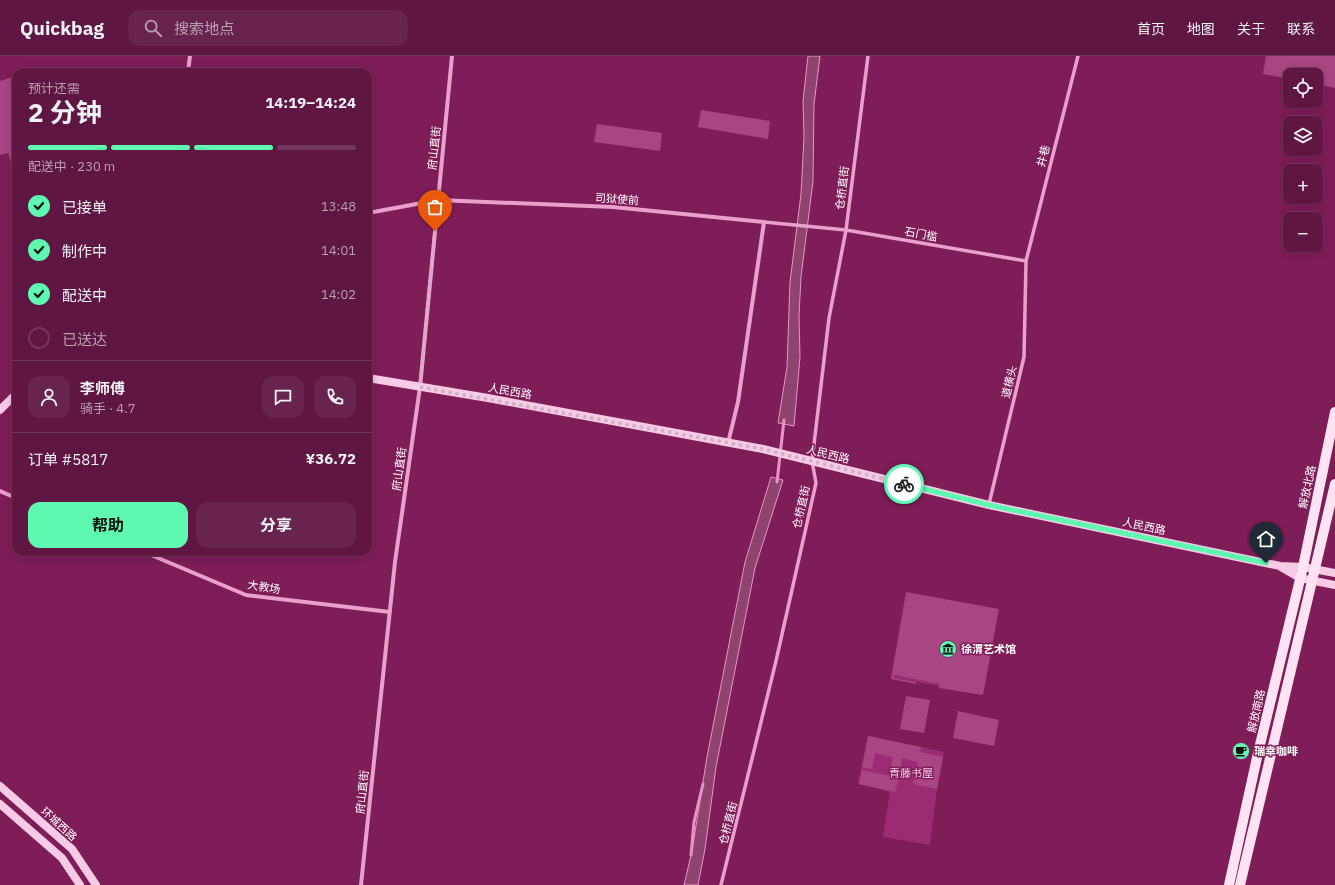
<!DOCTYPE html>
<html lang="zh">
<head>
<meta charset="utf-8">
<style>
	:root { --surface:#5f1643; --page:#68234e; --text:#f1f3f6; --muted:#ba9fb2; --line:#73355c; --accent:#5ef8b1 }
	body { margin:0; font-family:"IBM Plex Sans","Noto Sans SC",sans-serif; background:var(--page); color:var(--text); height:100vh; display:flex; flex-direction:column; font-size:15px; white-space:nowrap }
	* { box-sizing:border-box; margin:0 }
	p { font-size:13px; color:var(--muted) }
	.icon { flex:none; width:22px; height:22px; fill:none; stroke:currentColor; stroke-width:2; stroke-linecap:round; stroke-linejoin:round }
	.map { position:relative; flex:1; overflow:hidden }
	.details { position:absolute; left:12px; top:12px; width:360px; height:488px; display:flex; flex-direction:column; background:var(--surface); border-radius:12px; box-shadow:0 2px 10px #0003,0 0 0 1px var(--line) }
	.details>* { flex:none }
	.fabs { position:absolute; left:1283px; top:12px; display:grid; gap:8px }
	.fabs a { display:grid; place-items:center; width:40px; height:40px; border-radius:8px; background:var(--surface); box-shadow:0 2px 10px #0003,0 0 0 1px var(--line); font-size:20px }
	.pin { position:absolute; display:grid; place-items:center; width:34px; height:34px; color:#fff; margin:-41px -17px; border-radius:50% 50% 50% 0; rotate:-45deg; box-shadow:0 0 4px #0007 }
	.pin .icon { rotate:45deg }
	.courier { position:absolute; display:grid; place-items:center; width:40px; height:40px; margin:-20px; border:3px solid #5ef8b1; border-radius:50%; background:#fff; color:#222; box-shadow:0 1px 5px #0007 }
	.head em { font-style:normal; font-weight:700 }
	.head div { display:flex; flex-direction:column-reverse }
	.head { display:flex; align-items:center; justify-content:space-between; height:68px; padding:0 16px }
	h1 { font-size:26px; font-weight:700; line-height:30px }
	.bar { display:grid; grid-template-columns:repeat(4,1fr); gap:6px 4px; align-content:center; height:48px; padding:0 16px }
	.bar i { height:5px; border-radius:3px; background:var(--line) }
	.bar .current { background:var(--accent) }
	.bar p { grid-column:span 4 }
	.line { display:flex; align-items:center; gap:10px; padding:0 16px; border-top:1px solid var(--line) }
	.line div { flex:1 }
	.round { display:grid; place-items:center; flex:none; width:42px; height:42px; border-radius:12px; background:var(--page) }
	ol { padding:0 16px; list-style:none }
	li { display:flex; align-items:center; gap:12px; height:44px }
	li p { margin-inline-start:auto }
	li .icon { padding:4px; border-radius:50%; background:var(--accent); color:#111; stroke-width:4 }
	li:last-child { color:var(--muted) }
	li i { width:22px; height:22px; border:2px solid var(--line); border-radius:50% }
	.primary-button { display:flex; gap:8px; margin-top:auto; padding:8px 16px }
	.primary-button a { flex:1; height:46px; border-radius:12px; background:var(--accent); color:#111; font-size:16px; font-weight:700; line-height:46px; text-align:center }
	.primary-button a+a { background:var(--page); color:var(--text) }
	header { display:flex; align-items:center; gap:24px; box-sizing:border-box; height:56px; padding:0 20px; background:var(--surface); border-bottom:1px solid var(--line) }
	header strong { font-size:19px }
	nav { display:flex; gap:22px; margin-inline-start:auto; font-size:14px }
	.search { width:280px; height:36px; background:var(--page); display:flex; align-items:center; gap:10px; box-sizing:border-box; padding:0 14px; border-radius:12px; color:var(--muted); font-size:15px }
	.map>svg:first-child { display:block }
	.green { fill:#9b2c72 }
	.water { fill:#8d4470; stroke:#ea93cb }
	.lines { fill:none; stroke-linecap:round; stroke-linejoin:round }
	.stream { stroke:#ea93cb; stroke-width:3 }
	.building { fill:#a94583; fill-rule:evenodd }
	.pedestrian { stroke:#e9a0ce; stroke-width:3.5 }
	.minor { stroke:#e9a0ce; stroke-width:4 }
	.secondary { stroke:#f7cbe6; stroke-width:8 }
	.primary { stroke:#fee3f2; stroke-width:10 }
	.done { stroke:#d2b0c5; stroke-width:4; stroke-dasharray:0 7.2 }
	.route { stroke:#5ef8b1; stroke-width:5 }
	.labels { text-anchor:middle; stroke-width:3; stroke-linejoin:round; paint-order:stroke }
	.street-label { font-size:11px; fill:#fff; stroke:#7f1d59 }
	.poi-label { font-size:11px; font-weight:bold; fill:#fff; stroke:#7f1d59; text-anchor:start }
	.park-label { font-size:11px; fill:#f7c4e4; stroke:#7f1d59 }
</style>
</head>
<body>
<header>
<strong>Quickbag</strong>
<div class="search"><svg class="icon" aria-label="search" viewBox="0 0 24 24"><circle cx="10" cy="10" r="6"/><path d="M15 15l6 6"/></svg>搜索地点</div>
<nav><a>首页</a><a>地图</a><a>关于</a><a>联系</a></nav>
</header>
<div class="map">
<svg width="1335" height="829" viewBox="0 0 1335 829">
	<rect width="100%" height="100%" fill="#7f1d59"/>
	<path class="green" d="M894,619L939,628V630L894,622Z
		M868,680L944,696L937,733L930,789L883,781L890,736L858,728Z"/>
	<path class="water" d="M808,0H820L814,48L813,125L801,221L799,260L800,301L794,370L778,367L787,311L790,226L801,138L804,81L803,45Z
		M771,421L783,424L755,512L716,711L705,793L698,829H684L692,795L707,701L745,506Z"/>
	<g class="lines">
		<path class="stream" d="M777,426L784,364
			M691,799L694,766L703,728"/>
	</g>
	<path class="building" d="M1266,0H1335V32L1316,28V19H1290V23L1263,18Z
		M16,20V113L13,114L8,97L0,99V25Z
		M701,54L770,65L768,83L698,71Z
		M597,68L662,77L660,95L594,86Z
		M906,536L999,553L983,639L939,632V628L894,619V622L916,626V628L891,623Z
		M906,640L930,644L924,677L900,673Z
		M958,655L999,664L994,690L953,682Z
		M868,680L921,691L920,696L943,701L937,733L913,728L918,706L902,702L899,719L889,717L893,701L875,697L872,713L862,711ZM923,713L932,715L931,721L922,720Z
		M862,714L899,722L895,736L859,728Z"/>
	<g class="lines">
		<path class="pedestrian" d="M764,166L846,174L1026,205
			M989,448L1024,301L1026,205L1078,0
			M721,829L776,605L816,427L812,405L829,262L846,174L868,0"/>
		<path class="minor" d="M188,16L190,0
			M368,157L438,144L613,151L764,166L738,346L728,387
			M0,435L16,442
			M144,496L246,539L390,556
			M361,829L395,506L420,331L452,0"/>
		<path class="secondary" d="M368,322L488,342L763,393L989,449L1280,510L1303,511L1335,517
			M0,354L16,338
			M1281,511L1300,522L1335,529
			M0,730L72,793L96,829
			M0,748L62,802L80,829"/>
		<path class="primary" d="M1229,829L1258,697L1303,511L1335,356
			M1240,829L1335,428"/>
	</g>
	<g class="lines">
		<path class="done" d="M435,175L420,331L763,393L904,428"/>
		<path class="route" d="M904,428L989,449L1266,507"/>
	</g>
	<defs>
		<g id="museum-disc" transform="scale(0.9)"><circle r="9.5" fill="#5ef8b1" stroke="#7f1d59"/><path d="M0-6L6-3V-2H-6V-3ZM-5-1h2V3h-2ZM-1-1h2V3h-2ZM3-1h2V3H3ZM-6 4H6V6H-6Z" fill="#111"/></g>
		<g id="cafe-disc" transform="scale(0.9)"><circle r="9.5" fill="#5ef8b1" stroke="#7f1d59"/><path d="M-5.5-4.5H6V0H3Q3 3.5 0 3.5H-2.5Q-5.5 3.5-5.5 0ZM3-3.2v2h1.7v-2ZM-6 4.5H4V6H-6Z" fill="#111"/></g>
	</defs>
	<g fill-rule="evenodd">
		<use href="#museum-disc" x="948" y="593"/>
		<use href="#cafe-disc" x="1241" y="695"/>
	</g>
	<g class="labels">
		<g class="street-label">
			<text transform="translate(434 92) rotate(-84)" y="4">府山直街</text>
			<text transform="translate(1043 100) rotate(-76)" y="4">井巷</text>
			<text transform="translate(842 132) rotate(-83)" y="4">仓桥直街</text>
			<text transform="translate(617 143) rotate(4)" y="4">司狱使前</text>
			<text transform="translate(921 178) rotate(10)" y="4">石门槛</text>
			<text transform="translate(1009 326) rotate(-77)" y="4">道横头</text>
			<text transform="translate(510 335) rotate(10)" y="4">人民西路</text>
			<text transform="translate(828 398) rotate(14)" y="4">人民西路</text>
			<text transform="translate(399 413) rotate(-82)" y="4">府山直街</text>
			<text transform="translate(1307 431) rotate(-78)" y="4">解放北路</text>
			<text transform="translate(801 451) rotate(-77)" y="4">仓桥直街</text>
			<text transform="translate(1144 470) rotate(12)" y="4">人民西路</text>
			<text transform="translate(264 531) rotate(9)" y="4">大教场</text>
			<text transform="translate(1256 655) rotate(-77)" y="4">解放南路</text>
			<text transform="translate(362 736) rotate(-84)" y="4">府山直街</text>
			<text transform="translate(728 767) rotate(-76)" y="4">仓桥直街</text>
			<text transform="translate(59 768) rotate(42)" y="4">环城西路</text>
		</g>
		<g class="poi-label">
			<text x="961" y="597">徐渭艺术馆</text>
			<text x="1254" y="699">瑞幸咖啡</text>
		</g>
		<g class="park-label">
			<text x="911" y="721">青藤书屋</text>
		</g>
	</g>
</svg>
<div class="fabs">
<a><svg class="icon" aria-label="locate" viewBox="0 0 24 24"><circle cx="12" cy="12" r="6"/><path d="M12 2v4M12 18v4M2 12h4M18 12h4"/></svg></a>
<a><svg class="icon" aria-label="layers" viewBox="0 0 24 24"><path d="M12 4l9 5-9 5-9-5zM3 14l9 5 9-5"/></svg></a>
<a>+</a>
<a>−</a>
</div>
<div class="pin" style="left:435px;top:175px;background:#ea580c"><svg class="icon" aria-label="bag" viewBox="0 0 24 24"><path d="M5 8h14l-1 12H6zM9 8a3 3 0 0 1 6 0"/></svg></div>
<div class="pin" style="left:1266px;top:507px;background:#1f2937"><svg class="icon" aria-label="home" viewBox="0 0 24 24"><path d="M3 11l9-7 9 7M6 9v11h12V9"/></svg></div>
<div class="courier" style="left:904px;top:428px"><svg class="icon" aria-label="bike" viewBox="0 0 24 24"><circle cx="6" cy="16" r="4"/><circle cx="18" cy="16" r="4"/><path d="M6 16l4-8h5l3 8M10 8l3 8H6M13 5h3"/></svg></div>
<section class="details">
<div class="head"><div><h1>2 分钟</h1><p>预计还需</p></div><em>14:19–14:24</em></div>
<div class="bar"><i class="current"></i><i class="current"></i><i class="current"></i><i></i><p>配送中 · 230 m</p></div>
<ol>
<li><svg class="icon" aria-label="check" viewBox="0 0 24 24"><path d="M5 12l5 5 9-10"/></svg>已接单<p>13:48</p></li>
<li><svg class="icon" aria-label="check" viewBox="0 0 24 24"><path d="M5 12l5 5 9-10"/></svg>制作中<p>14:01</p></li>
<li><svg class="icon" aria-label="check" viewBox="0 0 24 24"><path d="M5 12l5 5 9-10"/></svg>配送中<p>14:02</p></li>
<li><i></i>已送达</li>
</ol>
<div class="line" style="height:72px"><a class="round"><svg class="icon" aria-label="person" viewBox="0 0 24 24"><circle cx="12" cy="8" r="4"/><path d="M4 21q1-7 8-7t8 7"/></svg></a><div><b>李师傅</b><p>骑手 · 4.7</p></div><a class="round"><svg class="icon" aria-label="chat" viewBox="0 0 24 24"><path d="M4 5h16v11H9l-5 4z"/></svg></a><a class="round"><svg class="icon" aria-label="phone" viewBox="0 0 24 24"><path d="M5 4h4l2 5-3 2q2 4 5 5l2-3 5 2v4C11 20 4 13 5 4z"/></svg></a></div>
<div class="line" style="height:52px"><div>订单 #5817</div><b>¥36.72</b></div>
<div class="primary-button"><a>帮助</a><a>分享</a></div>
</section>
</div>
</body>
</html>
